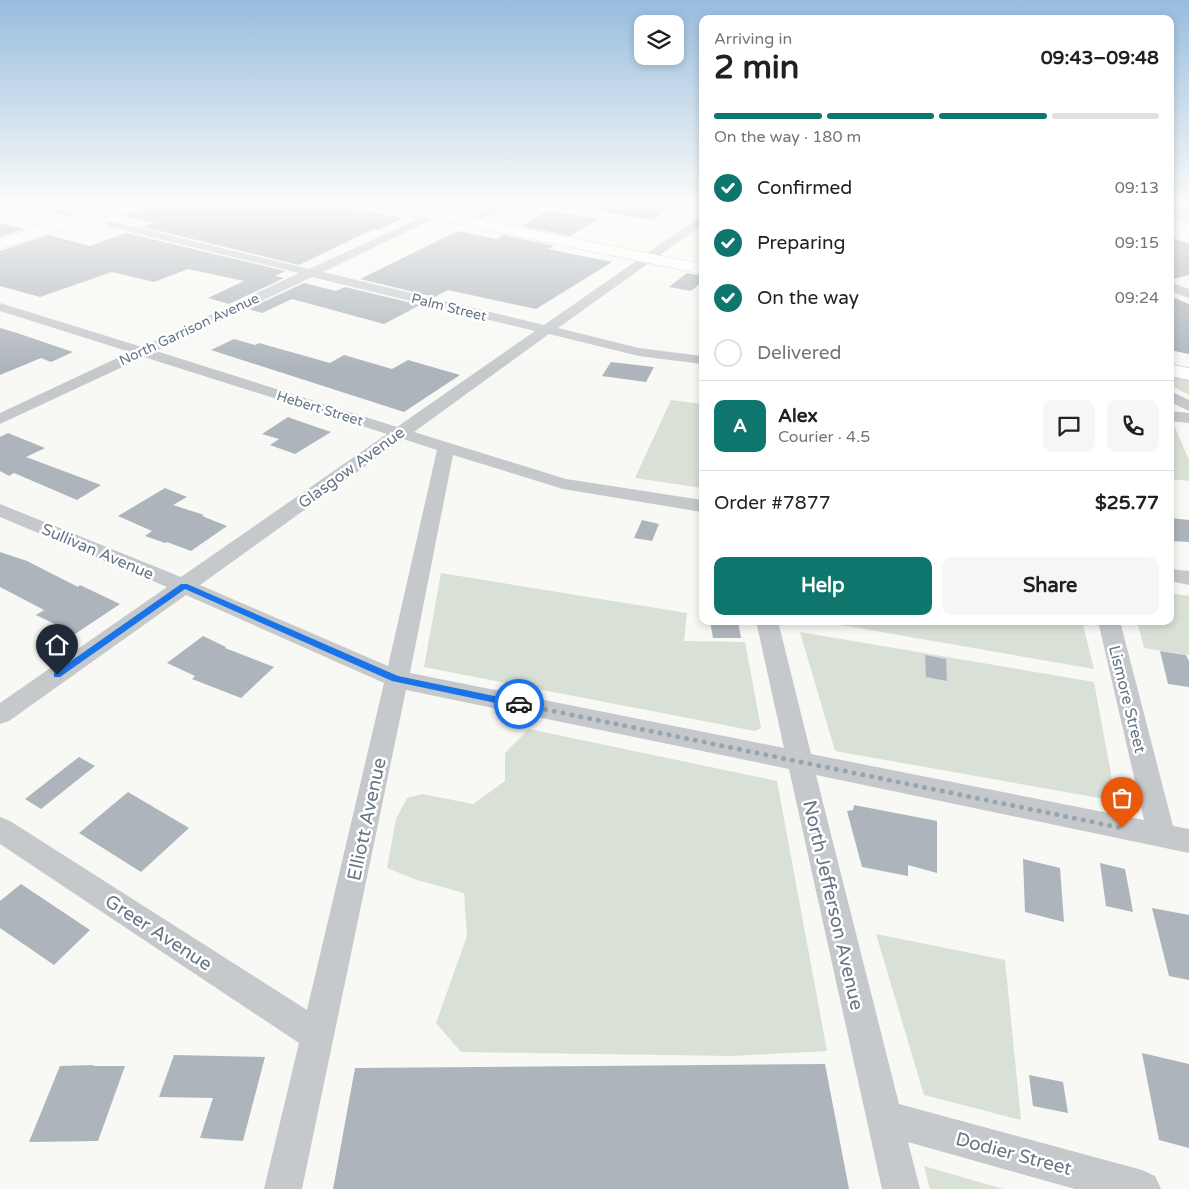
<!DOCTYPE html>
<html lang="en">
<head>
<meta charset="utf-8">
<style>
	:root { --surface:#fff; --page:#f6f6f6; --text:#202124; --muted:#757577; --line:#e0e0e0; --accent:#0f766e }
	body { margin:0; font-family:"Varela Round",sans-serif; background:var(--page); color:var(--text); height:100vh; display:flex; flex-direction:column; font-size:19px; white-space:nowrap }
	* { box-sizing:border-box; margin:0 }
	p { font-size:16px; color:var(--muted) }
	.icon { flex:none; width:28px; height:28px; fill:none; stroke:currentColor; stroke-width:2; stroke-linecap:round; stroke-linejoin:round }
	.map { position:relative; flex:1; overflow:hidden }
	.sheet { position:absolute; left:699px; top:15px; width:475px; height:610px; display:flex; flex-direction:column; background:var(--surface); border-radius:10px; box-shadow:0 2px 8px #0003 }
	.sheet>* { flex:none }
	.tools { position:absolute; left:634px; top:15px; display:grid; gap:10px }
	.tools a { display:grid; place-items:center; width:50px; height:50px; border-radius:10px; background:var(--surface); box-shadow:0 2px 8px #0003; font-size:25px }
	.pin { position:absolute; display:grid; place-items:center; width:42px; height:42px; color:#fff; margin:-51px -21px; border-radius:50% 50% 50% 0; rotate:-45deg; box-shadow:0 0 5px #0007 }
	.pin .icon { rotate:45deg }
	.courier { position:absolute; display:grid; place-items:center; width:50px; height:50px; margin:-25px; border:4px solid #1a73e8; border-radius:50%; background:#fff; color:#222; box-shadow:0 1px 6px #0007 }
	.summary em { font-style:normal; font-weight:800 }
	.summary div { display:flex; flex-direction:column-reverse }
	.summary { display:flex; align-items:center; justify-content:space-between; height:85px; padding:0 15px }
	h1 { font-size:32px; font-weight:800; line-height:38px }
	.bar { display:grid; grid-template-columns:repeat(4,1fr); gap:8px 5px; align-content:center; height:60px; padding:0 15px }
	.bar i { height:6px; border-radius:4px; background:var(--line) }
	.bar .current { background:var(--accent) }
	.bar p { grid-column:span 4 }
	.line { display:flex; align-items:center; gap:12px; padding:0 15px; border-top:1px solid var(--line) }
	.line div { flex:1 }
	.round { display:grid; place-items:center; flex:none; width:52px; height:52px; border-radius:10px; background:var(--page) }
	ol { padding:0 15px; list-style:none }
	li { display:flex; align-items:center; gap:15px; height:55px }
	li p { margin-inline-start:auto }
	li .icon { padding:5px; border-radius:50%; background:var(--accent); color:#fff; stroke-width:4 }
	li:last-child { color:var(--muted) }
	li i { width:28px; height:28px; border:2px solid var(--line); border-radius:50% }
	.button { display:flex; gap:10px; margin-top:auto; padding:10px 15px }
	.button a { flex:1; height:58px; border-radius:10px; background:var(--accent); color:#fff; font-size:20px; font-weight:800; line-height:58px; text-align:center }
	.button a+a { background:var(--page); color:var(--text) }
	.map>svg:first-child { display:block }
	.green { fill:#d9e0d6 }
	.building { fill:#adb4bb }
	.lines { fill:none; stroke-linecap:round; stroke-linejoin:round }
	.primary-casing { stroke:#b8bcc0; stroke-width:1 }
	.street { fill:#c5c9cc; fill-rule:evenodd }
	.primary { fill:#fff; fill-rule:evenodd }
	.route { fill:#1a73e8 }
	.done { stroke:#98a4ae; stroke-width:5; stroke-dasharray:0 9 }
	.labels { text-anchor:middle; stroke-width:5; stroke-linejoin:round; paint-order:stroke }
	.far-street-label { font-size:14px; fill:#657687; stroke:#fff }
	.street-label { font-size:16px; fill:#657687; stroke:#fff }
	.near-street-label { font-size:19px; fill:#657687; stroke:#fff }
</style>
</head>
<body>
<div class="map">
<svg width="1189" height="1189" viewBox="0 0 1189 1189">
	<rect width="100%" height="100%" fill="#f8f8f5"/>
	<path class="green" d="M1170,376L1189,380V395L1170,385Z
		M671,400L702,404V488L635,478Z
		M1170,425H1174L1189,460V481L1170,479Z
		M441,573L687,613L684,641L745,642L761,728L755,731L424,667Z
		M1170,593L1189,596V655L1144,648L1137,621H1170Z
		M818,621H1082L1094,669Z
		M800,632L1094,682L1116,801L835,751Z
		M529,729L777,781L827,1051L733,1056L461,1052L436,1023L467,936L464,893L417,880L387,868L396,819L407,798L422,794L473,804L505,781V753Z
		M876,934L1005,960L1021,1120L924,1095Z
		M924,1166L1003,1189H930Z"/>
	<path class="building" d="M160,202L188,203L209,206L221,202H237L270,209L289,202H316L403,218L378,230L374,229L299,265L143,227L154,223L121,216Z
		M600,202H644L672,207L652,220L600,211Z
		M1170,202H1189V214L1170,208Z
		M548,211L598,219L570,236L521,226Z
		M0,223L24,229L0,237Z
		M458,231L497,239L504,235L554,246L548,249L612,262L536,309L448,290L435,297L360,279Z
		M126,233L285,271L275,276L284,278L229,304L208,298L244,281L188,269L154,282L112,272L40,297L0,286V251L48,235L90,246Z
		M1170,237L1189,244V275L1170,280Z
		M687,273L702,276V282L691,291L669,287Z
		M304,283L336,291L345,287L420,305L384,324L292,299L262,313L248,309Z
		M1170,296L1189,304V354L1170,350Z
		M0,328L17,333L73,352L51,362L41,358L0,375Z
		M234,339L255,345L259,343L330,363L344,355L392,369L408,360L460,375L404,412L211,350Z
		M611,362L654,367L646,382L602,376Z
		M288,417L293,419L331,432L295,454L270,445L279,439L262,434Z
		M8,433L45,448L26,457L101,485L77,500L14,473L9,476L0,471V437Z
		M165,488L187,497L173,505L204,515L202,516L227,526L191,551L167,542L165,543L145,536L152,531L118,516Z
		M1170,518L1189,520V542L1170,541Z
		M642,520L659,524L652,541L634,538Z
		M0,552L27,561L78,587L80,585L120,604L75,634L36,615L44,610L0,587Z
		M710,621H738L741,638H713Z
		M203,636L226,647L225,648L274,667L241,698L192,679L195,676L167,663Z
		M1160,651L1186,655L1189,661V687L1168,684Z
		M925,655L946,659L947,681L926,677Z
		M79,757L95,766L41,809L25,799Z
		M128,792L189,828L141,872L79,833Z
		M854,805L937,821V873L908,865V876L862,867L847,811L853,810Z
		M1023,859L1060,868L1064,922L1025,912Z
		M1100,863L1125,869L1133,912L1106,906Z
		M21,884L90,930L54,965L0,928V901Z
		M1152,908L1189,915V980L1169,976Z
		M1142,1053L1189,1064V1148L1159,1140Z
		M174,1055L265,1057L243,1141L200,1138L213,1098L159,1097Z
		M825,1064L849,1189H333L355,1068Z
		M94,1065L93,1066H125L98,1141L29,1142L60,1066Z
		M1029,1075L1063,1082L1068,1113L1033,1106Z"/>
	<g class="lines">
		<g class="primary-casing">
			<path id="primary" d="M112,202H133L131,205L0,249V239Z
				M363,202H392L702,264V274L370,206Z
				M1170,364L1189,368V380L1170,376Z"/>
		</g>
		<path class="street" d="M10,202H29L84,215L85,217L80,220Z
			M500,202H513L473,224H465L463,222Z
			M687,202H702V207L688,204Z
			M1170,210L1189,216V223L1170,217Z
			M433,212L437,213V217L323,272L544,325L698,218L702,217V225L558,328L639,348L702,356V364L639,356L549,334L414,432L566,479L702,500V512L563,489L453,455L410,673L784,748L756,621H778L811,754L1144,820L1098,621H1120L1173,826L1189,829V853L816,775L899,1104L1142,1170L1155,1176L1161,1189H1075L908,1142L920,1189H882L789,769L406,690L302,1189H264L299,1043L0,844V817L10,821L307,1010L384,683L186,595L9,721L0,724V703L167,587L0,517V504L181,577L387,434L144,357L0,424V413L130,352L0,311V303L142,347L299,273L106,226V222L110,221L309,269ZM312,277L535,331L397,427L156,351ZM403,439L437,450L388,666L200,585Z
			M1170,282L1189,289V298L1170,291Z
			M1170,391L1189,400V411L1170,402Z
			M1170,411L1189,413V423L1170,421Z
			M1170,569L1189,571V585L1170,581Z"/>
		<use href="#primary" class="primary"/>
	</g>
	<linearGradient id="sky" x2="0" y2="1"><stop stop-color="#97bcdd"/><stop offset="0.55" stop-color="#fcfcfa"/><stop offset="1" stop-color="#fcfcfa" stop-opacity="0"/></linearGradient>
	<rect width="1189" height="369" fill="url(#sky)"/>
	<path class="route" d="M181,584H187L398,676L519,701L524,704L519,708L392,681L185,589L60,677H54V673Z"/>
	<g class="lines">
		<path class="done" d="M519,704L1122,828"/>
	</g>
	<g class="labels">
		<g class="far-street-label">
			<text transform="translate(449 307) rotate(14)" y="5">Palm Street</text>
			<text transform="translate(189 329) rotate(-25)" y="5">North Garrison Avenue</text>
			<text transform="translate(320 408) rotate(17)" y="5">Hebert Street</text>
		</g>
		<g class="street-label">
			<text transform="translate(351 467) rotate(-36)" y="6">Glasgow Avenue</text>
			<text transform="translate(98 551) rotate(23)" y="6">Sullivan Avenue</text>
			<text transform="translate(1128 699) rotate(76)" y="6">Lismore Street</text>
		</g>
		<g class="near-street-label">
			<text transform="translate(366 819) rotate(-78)" y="7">Elliott Avenue</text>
			<text transform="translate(834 905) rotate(77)" y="7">North Jefferson Avenue</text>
			<text transform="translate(159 932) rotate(33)" y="7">Greer Avenue</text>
			<text transform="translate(1014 1153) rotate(15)" y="7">Dodier Street</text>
		</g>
	</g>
</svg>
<div class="tools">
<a><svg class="icon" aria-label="layers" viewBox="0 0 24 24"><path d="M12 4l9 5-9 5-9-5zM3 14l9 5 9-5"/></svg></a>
</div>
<div class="pin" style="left:1122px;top:828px;background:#ea580c"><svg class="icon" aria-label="bag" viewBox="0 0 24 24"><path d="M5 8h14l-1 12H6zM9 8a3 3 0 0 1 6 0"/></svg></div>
<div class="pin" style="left:57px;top:675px;background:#1f2937"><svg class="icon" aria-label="home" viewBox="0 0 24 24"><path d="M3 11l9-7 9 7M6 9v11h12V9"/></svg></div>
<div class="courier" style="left:519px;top:704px"><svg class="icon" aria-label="car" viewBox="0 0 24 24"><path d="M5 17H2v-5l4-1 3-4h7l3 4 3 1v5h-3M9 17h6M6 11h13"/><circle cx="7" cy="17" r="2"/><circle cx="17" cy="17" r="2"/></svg></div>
<section class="sheet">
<div class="summary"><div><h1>2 min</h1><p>Arriving in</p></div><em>09:43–09:48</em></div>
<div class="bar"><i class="current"></i><i class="current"></i><i class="current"></i><i></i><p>On the way · 180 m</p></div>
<ol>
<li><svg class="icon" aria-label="check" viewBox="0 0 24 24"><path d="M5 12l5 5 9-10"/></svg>Confirmed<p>09:13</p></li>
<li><svg class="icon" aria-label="check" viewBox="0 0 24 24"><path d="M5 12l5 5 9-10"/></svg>Preparing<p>09:15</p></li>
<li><svg class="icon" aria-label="check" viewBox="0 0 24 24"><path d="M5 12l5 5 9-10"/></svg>On the way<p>09:24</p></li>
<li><i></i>Delivered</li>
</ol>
<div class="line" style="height:90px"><b class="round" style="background:var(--accent);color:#fff">A</b><div><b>Alex</b><p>Courier · 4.5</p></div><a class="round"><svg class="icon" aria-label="chat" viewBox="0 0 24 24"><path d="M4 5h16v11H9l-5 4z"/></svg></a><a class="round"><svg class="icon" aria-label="phone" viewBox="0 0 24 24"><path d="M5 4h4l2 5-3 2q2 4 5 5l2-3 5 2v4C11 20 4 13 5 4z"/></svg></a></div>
<div class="line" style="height:65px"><div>Order #7877</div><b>$25.77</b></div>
<div class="button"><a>Help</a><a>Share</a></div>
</section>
</div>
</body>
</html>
